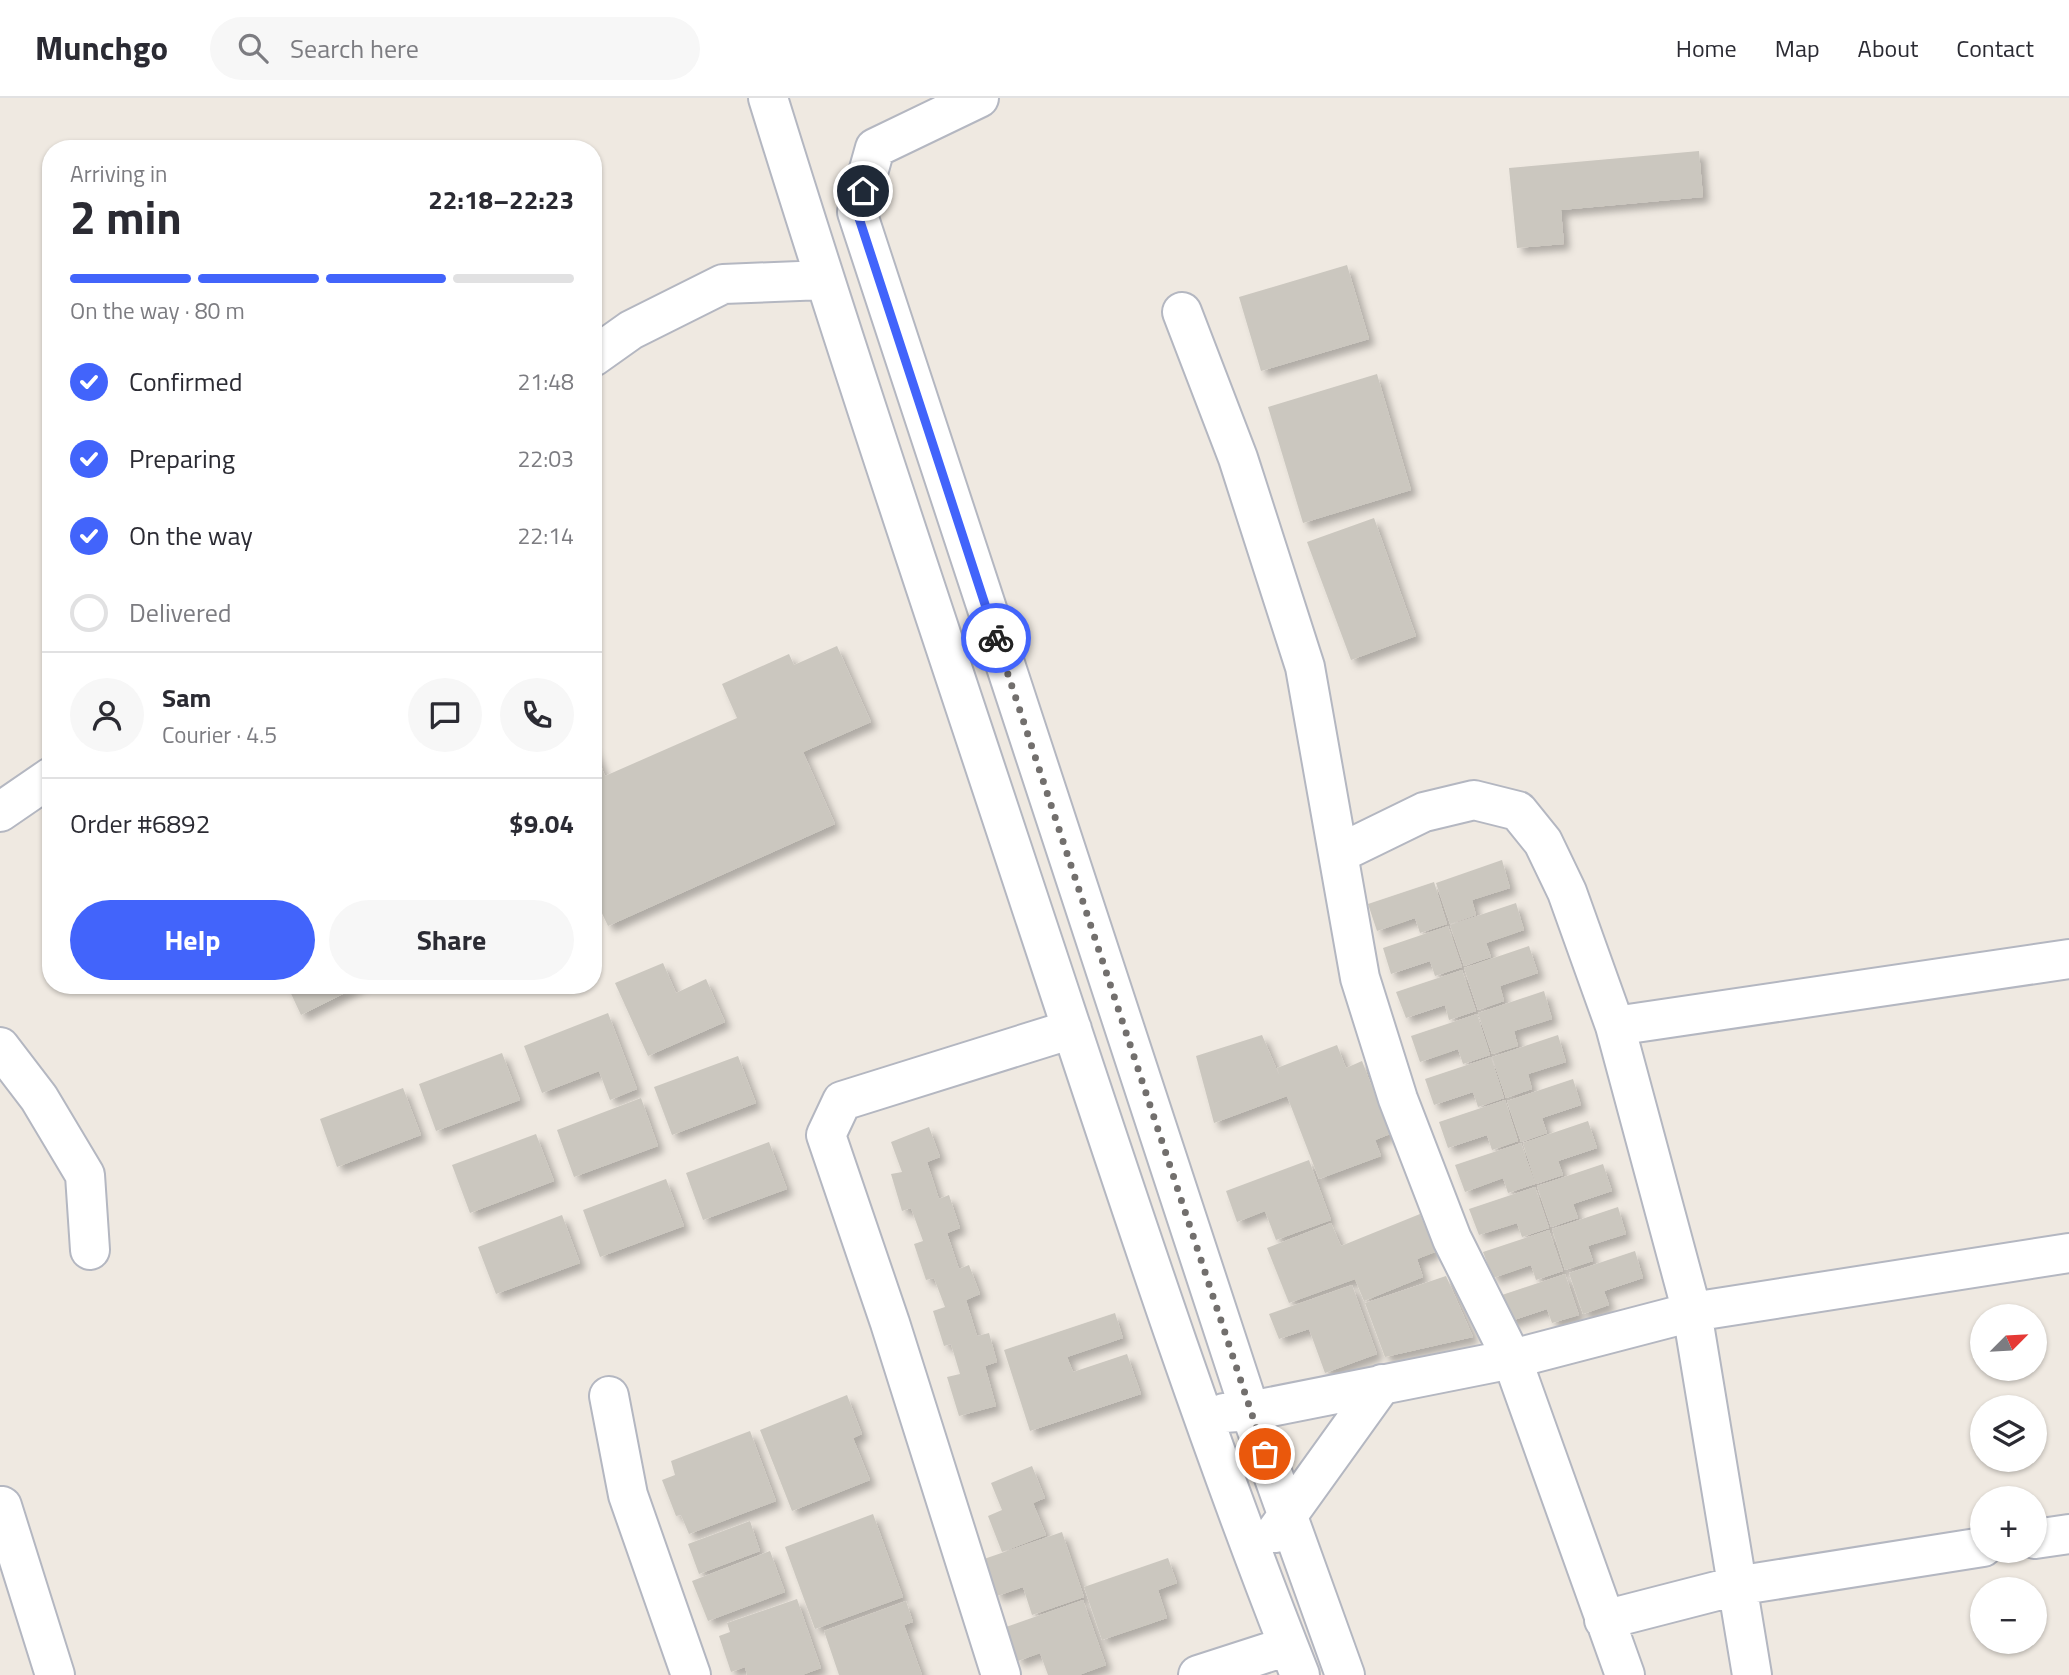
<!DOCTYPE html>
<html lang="en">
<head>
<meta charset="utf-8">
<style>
	:root { --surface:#fff; --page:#f7f7f7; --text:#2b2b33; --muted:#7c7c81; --line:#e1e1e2; --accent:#4264fb }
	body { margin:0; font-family:"Titillium Web",sans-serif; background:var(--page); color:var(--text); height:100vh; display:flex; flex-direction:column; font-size:26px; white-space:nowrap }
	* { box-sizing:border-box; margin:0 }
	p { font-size:23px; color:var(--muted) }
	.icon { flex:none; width:38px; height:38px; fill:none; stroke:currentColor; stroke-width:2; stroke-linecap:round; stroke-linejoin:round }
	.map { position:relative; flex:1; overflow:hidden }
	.side { position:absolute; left:42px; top:42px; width:560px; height:854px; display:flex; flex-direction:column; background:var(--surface); border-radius:28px; box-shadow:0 2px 5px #0004 }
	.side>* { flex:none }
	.needle { width:46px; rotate:66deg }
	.tools { position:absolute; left:1970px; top:1206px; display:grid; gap:14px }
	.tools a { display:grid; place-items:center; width:77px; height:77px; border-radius:50%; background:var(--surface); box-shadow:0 2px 5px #0004; font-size:35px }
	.pin { position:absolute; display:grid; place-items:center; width:60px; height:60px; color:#fff; margin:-30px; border:4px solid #fff; border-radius:50%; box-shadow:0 2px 7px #0007 }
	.courier { position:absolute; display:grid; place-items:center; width:70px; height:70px; margin:-35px; border:5px solid #4264fb; border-radius:50%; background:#fff; color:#222; box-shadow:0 2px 9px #0007 }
	.summary em { font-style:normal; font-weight:700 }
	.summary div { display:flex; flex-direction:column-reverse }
	.summary { display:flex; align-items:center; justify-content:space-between; height:119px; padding:0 28px }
	h1 { font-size:46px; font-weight:700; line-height:52px }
	.bar { display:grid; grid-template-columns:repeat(4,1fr); gap:10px 7px; align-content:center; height:84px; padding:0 28px }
	.bar i { height:9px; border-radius:5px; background:var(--line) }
	.bar .on { background:var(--accent) }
	.bar p { grid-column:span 4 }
	.line { display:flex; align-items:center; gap:18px; padding:0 28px; border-top:2px solid var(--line) }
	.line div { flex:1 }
	.round { display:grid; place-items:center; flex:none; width:74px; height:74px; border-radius:37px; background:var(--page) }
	ol { padding:0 28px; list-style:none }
	li { display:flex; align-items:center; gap:21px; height:77px }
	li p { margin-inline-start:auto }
	li .icon { padding:7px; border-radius:50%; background:var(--accent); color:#fff; stroke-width:4 }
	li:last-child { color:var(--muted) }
	li i { width:38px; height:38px; border:4px solid var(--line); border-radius:50% }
	.primary-button { display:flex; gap:14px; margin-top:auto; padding:14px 28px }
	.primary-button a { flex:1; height:80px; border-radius:42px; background:var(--accent); color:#fff; font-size:28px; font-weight:700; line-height:80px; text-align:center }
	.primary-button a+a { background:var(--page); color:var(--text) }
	header { display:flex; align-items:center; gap:42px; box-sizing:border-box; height:98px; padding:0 35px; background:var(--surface); border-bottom:2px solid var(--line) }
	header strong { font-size:33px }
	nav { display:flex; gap:38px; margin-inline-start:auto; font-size:24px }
	.search { width:490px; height:63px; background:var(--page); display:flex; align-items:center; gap:18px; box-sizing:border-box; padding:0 24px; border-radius:38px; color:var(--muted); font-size:26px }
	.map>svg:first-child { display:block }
	.building { fill:#cbc7bf; filter:url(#shadow) }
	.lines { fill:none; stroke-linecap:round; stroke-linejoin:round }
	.street-casing { stroke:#b4b7c1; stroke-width:42 }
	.street { stroke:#fff; stroke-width:38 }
	.done { stroke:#726f6d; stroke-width:7; stroke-dasharray:0 12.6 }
	.route { stroke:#4264fb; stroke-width:9 }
</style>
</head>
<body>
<header>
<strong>Munchgo</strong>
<div class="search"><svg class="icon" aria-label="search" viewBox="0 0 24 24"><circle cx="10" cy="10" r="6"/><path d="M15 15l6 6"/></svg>Search here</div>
<nav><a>Home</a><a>Map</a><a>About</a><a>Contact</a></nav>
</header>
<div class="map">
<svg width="2069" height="1577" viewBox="0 0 2069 1577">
	<defs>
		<filter id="shadow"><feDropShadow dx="6" dy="6" stdDeviation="3.5" flood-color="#0004"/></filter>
	</defs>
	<rect width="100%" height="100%" fill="#efe9e1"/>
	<path class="building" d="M1699,53L1703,99L1561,112L1564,146L1517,150L1509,70Z
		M1347,167L1369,241L1261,273L1239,199Z
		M1377,276L1411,392L1303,425L1268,309Z
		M1374,420L1416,538L1351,562L1307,444Z
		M837,548L871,624L803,654L835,726L608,828L593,796V648L605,678L737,620L722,586L789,556L794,567Z
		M1502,762L1510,790L1472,802L1476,817L1450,826L1436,785Z
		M1434,784L1447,826L1420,835L1415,820L1377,833L1368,806Z
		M1516,805L1524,832L1486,845L1491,859L1464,868L1450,827Z
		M1448,828L1462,869L1435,878L1430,863L1391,876L1383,850Z
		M1529,848L1538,875L1500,888L1504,903L1478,912L1464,870Z
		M663,865L676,895L706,881L725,924L648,958L615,885Z
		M1462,872L1476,913L1449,922L1445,907L1406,920L1396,894Z
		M287,887H361L301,917Z
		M1544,893L1552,921L1514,933L1518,948L1492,956L1478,915Z
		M608,915L637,991L610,1002L599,973L542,995L524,948Z
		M1477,916L1490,957L1463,966L1458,951L1420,964L1411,938Z
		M1262,937L1280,979L1277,970L1337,947L1346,970L1362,963L1390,1036L1375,1042L1381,1058L1319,1081L1287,998L1214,1025L1196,958Z
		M1558,937L1566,964L1528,976L1532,991L1506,1000L1492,959Z
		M502,955L520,1002L436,1033L419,986Z
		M738,958L756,1005L672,1037L654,989Z
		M1491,959L1504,1000L1478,1009L1473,994L1434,1007L1425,981Z
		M1573,981L1581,1007L1542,1020L1547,1035L1521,1044L1507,1003Z
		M403,990L421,1037L337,1069L320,1021Z
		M641,1000L658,1048L574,1079L557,1032Z
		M1505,1002L1518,1043L1492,1052L1487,1037L1448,1050L1439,1024Z
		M1588,1023L1597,1050L1558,1063L1563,1077L1536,1086L1523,1045Z
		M929,1029L940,1059L927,1064L939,1101L949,1097L960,1130L947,1135L959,1171L969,1167L980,1196L966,1202L977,1238L989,1235L997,1264L985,1268L996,1308L959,1318L947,1279L960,1276L951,1246L944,1248L933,1213L945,1209L934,1180L926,1182L914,1146L923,1143L911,1110L902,1113L891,1076L902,1074L891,1044Z
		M536,1036L554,1083L470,1115L452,1067Z
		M769,1044L787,1091L703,1122L686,1075Z
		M1521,1045L1535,1086L1508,1095L1503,1080L1465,1094L1455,1067Z
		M1309,1062L1331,1122L1276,1142L1265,1113L1237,1124L1226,1093Z
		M1603,1066L1612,1093L1573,1106L1578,1120L1551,1129L1537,1088Z
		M666,1081L684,1128L600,1159L583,1112Z
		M1535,1089L1549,1130L1522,1139L1517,1125L1479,1137L1469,1111Z
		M1618,1109L1626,1136L1588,1148L1593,1163L1565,1172L1552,1131Z
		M1420,1116L1435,1154L1417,1161L1423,1179L1364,1203L1355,1181L1289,1205L1267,1150L1331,1125L1341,1148Z
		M562,1117L580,1165L496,1196L478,1149Z
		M1549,1132L1563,1173L1536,1182L1531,1167L1493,1180L1483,1154Z
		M1635,1153L1643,1180L1604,1193L1609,1207L1583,1216L1569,1175Z
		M1565,1176L1579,1217L1552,1225L1547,1211L1508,1224L1499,1198Z
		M1446,1178L1473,1239L1385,1259L1365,1205Z
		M1352,1187L1377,1256L1325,1275L1309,1231L1279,1241L1269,1216Z
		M1115,1215L1123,1240L1067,1259L1073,1274L1127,1256L1141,1296L1030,1333L1004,1252Z
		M847,1297L862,1336L853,1340L870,1382L792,1413L760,1332Z
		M750,1333L776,1403L689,1436L681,1417L676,1418L662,1382L675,1377L671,1363Z
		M1032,1368L1045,1400L1033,1405L1046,1437L1002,1454L988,1418L1002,1412L991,1385Z
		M873,1416L903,1499L815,1531L785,1449Z
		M750,1423L760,1453L699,1476L688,1446Z
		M1062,1434L1084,1499L1032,1517L1023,1489L997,1498L984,1461Z
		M770,1453L785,1494L708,1523L692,1483Z
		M1168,1460L1177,1485L1158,1492L1167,1520L1102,1542L1084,1489Z
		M797,1501L821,1570L802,1577H747L745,1569L731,1574L719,1538L730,1534L727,1525Z
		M1083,1502L1106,1567L1079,1577H1048L1040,1555L1018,1563L1006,1529Z
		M906,1503L913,1524L904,1527L922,1577H839L824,1533Z"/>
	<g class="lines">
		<g class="street-casing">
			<path id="street" d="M768,0C852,272 943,541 1032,811C1117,1067 1200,1326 1300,1577
				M979,0L875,50L857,114L1250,1313L1345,1577
				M1182,214L1238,360L1305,569L1360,880L1398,1001L1452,1141L1512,1261L1625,1577
				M593,259L631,232L723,186L824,182
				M0,714L51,679
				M1340,755L1424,714L1474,702L1518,713L1543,744L1567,794L1615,928L1692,1214L1752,1577
				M1615,928L2069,861
				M0,949L39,1000L85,1077L90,1152
				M609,1298L628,1397L691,1577
				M1224,1315L1250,1313L1512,1261L1692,1214L2069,1155
				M2,1408L55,1577
				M1275,1435L1382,1286
				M2035,1441L2069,1436
				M1604,1522L1736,1488L1983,1449
				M1001,1577L890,1225L826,1037L842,1003L1072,931
				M1198,1577L1288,1548"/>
		</g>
		<use href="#street" class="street"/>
	</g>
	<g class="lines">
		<path class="done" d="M996,540L1265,1356"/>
		<path class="route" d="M863,93L857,114L996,540"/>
	</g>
</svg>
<div class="tools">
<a><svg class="needle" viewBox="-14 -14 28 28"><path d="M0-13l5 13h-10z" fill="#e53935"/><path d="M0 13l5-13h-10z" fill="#7c7c81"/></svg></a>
<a><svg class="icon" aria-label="layers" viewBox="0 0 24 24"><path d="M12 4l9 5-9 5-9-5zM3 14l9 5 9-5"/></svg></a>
<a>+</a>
<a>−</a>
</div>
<div class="pin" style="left:1265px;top:1356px;background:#ea580c"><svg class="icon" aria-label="bag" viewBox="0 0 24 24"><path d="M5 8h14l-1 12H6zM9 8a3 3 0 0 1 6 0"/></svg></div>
<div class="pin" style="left:863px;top:93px;background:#1f2937"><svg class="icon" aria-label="home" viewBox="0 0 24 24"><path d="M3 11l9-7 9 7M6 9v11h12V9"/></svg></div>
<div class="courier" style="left:996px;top:540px"><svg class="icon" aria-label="bike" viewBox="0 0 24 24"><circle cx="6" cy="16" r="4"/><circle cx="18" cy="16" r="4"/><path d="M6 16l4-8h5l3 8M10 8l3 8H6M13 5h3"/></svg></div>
<section class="side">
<div class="summary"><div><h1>2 min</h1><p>Arriving in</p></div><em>22:18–22:23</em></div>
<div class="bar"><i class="on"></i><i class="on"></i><i class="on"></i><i></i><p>On the way · 80 m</p></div>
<ol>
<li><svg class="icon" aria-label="check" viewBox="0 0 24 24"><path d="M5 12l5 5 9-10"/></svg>Confirmed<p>21:48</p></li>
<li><svg class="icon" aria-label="check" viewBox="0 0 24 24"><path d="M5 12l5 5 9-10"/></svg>Preparing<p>22:03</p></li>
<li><svg class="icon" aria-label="check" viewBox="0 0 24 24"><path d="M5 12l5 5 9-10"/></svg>On the way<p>22:14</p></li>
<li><i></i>Delivered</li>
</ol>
<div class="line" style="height:126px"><a class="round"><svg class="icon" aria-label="person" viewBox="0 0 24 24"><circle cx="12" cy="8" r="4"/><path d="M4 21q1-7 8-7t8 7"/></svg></a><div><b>Sam</b><p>Courier · 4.5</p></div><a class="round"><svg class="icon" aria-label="chat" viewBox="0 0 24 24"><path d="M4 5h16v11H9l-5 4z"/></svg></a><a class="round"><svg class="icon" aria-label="phone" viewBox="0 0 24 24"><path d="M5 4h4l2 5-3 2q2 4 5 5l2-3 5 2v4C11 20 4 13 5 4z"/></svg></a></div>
<div class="line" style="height:91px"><div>Order #6892</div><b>$9.04</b></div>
<div class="primary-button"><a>Help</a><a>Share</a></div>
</section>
</div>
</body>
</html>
